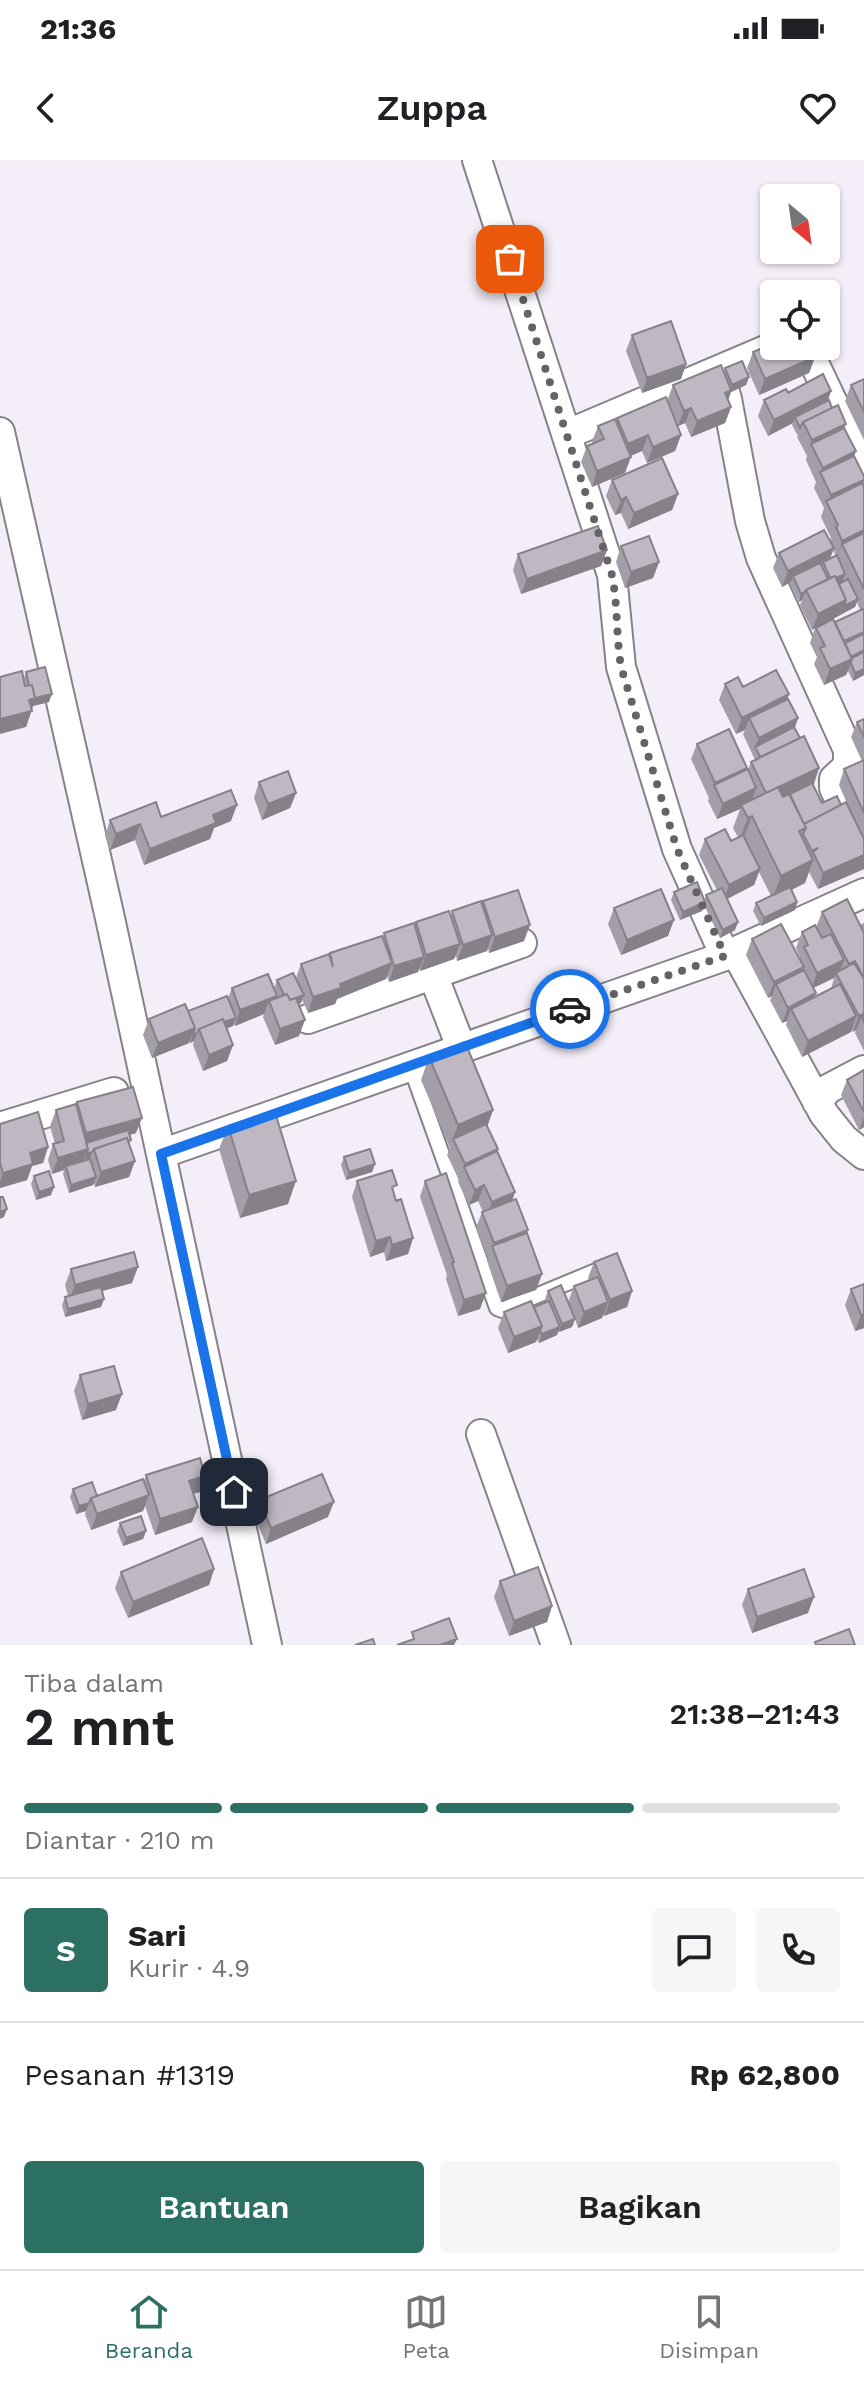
<!DOCTYPE html>
<html lang="id">
<head>
<meta charset="utf-8">
<style>
	:root { --surface:#fff; --page:#f6f6f6; --text:#202124; --muted:#757577; --line:#e0e0e0; --accent:#2c7063 }
	body { margin:0; font-family:"Work Sans",sans-serif; background:var(--page); color:var(--text); height:100vh; display:flex; flex-direction:column; font-size:30px; white-space:nowrap }
	* { box-sizing:border-box; margin:0 }
	p { font-size:26px; color:var(--muted) }
	.icon { flex:none; width:44px; height:44px; fill:none; stroke:currentColor; stroke-width:2; stroke-linecap:round; stroke-linejoin:round }
	.map { position:relative; height:1485px; overflow:hidden }
	.drawer { display:flex; flex-direction:column; background:var(--surface); flex:1 }
	.drawer>* { flex:none }
	.needle { width:52px; rotate:151deg }
	.fabs { position:absolute; left:760px; top:24px; display:grid; gap:16px }
	.fabs a { display:grid; place-items:center; width:80px; height:80px; border-radius:8px; background:var(--surface); box-shadow:0 2px 6px #0004; font-size:40px }
	.pin { position:absolute; display:grid; place-items:center; width:68px; height:68px; color:#fff; margin:-34px; border-radius:16px; box-shadow:0 4px 12px #0006 }
	.courier { position:absolute; display:grid; place-items:center; width:80px; height:80px; margin:-40px; border:6px solid #1a73e8; border-radius:50%; background:#fff; color:#222; box-shadow:0 2px 10px #0007 }
	.overview em { font-style:normal; font-weight:600 }
	.overview div { display:flex; flex-direction:column-reverse }
	.overview { display:flex; align-items:center; justify-content:space-between; height:136px; padding:0 24px }
	h1 { font-size:52px; font-weight:600; line-height:60px }
	.bar { display:grid; grid-template-columns:repeat(4,1fr); gap:12px 8px; align-content:center; height:96px; padding:0 24px }
	.bar i { height:10px; border-radius:6px; background:var(--line) }
	.bar .current { background:var(--accent) }
	.bar p { grid-column:span 4 }
	.line { display:flex; align-items:center; gap:20px; padding:0 24px; border-top:2px solid var(--line) }
	.line div { flex:1 }
	.round { display:grid; place-items:center; flex:none; width:84px; height:84px; border-radius:8px; background:var(--page) }
	.action { display:flex; gap:16px; margin-top:auto; padding:16px 24px }
	.action a { flex:1; height:92px; border-radius:8px; background:var(--accent); color:#fff; font-size:32px; font-weight:600; line-height:92px; text-align:center }
	.action a+a { background:var(--page); color:var(--text) }
	.status { display:flex; justify-content:space-between; align-items:center; height:56px; padding:0 40px; background:var(--surface); direction:ltr }
	.status svg { height:22px; fill:currentColor }
	header { display:flex; justify-content:space-between; align-items:center; height:104px; padding:0 24px; background:var(--surface); font-size:36px; font-weight:600 }
	.tab-bar { display:flex; justify-content:space-around; align-items:center; height:112px; border-top:2px solid var(--line); background:var(--surface); font-size:22px; color:var(--muted) }
	.tab-bar a { display:grid; justify-items:center; gap:4px }
	.tab-bar .current { color:var(--accent) }
	.map>svg:first-child { display:block }
	.lines { fill:none; stroke-linecap:round; stroke-linejoin:round }
	.service-casing { stroke:#87818a; stroke-width:18 }
	.minor-casing { stroke:#87818a; stroke-width:32 }
	.service { stroke:#fff; stroke-width:14 }
	.minor { stroke:#fff; stroke-width:28 }
	.wall { fill:#a49ea8; fill-rule:evenodd }
	.shaded-wall { fill:#868188 }
	.building { fill:#bfb8c3; stroke:#868188; stroke-width:2 }
	.done { stroke:#656268; stroke-width:8; stroke-dasharray:0 14.4 }
	.route { stroke:#1a73e8; stroke-width:10 }
</style>
</head>
<body>
<div class="status"><b>21:36</b><svg viewBox="0 0 49 12"><path d="M0 12V9h3v3zM5 12V6h3v6zM10 12V3h3v9zM15 12V0h3v12zM26 1h20v11H26zM47 4h2v5h-2z"/></svg></div>
<header><svg class="icon" aria-label="back" viewBox="0 0 24 24"><path d="M15 5l-7 7 7 7"/></svg>Zuppa<svg class="icon" aria-label="heart" viewBox="0 0 24 24"><path d="M12 20l-8-8c-3-5 5-10 8-4 3-6 11-1 8 4z"/></svg></header>
<div class="map">
<svg width="864" height="1485" viewBox="0 0 864 1485">
	<rect width="100%" height="100%" fill="#f4eef8"/>
	<g class="lines">
		<g class="service-casing">
			<path id="service" d="M410,905L497,1148L502,1150L608,1106"/>
		</g>
		<g class="minor-casing">
			<path id="minor" d="M477,0L612,415L621,507L677,689L725,796
				M806,186L864,308
				M720,214L727,239L750,361L761,398L848,590V606L834,619V628L864,692
				M0,272L110,758L267,1485
				M568,274L775,186
				M735,791L824,954L844,979L864,995
				M433,815L461,887
				M308,859L522,783
				M817,942L828,929L864,910
				M0,967L114,932
				M161,994L725,796L864,733
				M481,1274L556,1485"/>
		</g>
		<use href="#service" class="service"/>
		<use href="#minor" class="minor"/>
	</g>
	<path class="wall" d="M632,175L686,204L681,219L642,233L626,191Z
		M753,192L815,197L809,213L759,235L747,208Z
		M725,208L749,217L746,225L731,232L728,240L731,247L725,263L691,277L685,263L678,266L667,241L673,225L724,212Z
		M864,219V280L845,241L851,225Z
		M788,233L828,241L845,269L854,296L864,316V515L853,521L848,511L846,515L824,525L814,504L817,497L810,483L815,468L812,470L800,445L802,440L799,442L790,424L791,422L782,427L773,408L779,393L830,381L831,378L821,357L824,348L814,328L816,322L806,300L807,296L797,277L798,276L792,265L793,263L768,276L758,256L764,240ZM833,390L836,396L830,398ZM857,442L860,450L835,462L833,459L855,447Z
		M617,258L681,275L675,291L647,303L642,291L630,296L625,313L592,327L581,302L587,286L593,284L592,282L598,266L616,262Z
		M612,320L678,334L672,350L628,369L621,353L615,355L606,336Z
		M621,386L659,402L653,418L625,428L616,402Z
		M607,390L601,406L521,434L513,410L518,394Z
		M26,512L49,542L33,546L26,567L24,518Z
		M725,524L789,534L787,539L798,558L795,568L800,578L819,608L812,624L822,643L841,645L850,650L839,625L844,609L862,601L851,577L857,562L864,559V709L818,729L809,712L805,723L792,730L797,742L795,750L761,766L753,751L756,743L771,736L759,712L754,725L727,739L735,770L720,778L704,745L702,751L680,760L671,740L674,732L704,740L706,735L717,730L699,695L705,679L731,681L738,677L733,668L740,649L717,659L708,641L709,638L691,599L697,584L747,608V610H748L751,602L755,600L743,574L745,570L736,574L719,540Z
		M259,622L296,633L290,648L262,660L254,638Z
		M161,657L231,661L214,668L210,679L144,705L135,680L110,690L105,676L110,660Z
		M483,741L524,781L489,793L488,788L487,791L457,801L456,796L454,799L420,811V808L418,812L389,822L387,816L386,819L337,839L335,844L308,853L302,839L301,843L298,844L299,876L275,885L263,857L264,854L235,866L234,864L233,866L226,868L233,885L227,901L203,911L193,885L194,881L190,883V881L189,883L152,898L143,875L149,859L188,851L228,838L232,828H274L277,820L296,818L301,804L330,796V793L383,777L384,773L414,766L416,762L451,755L452,751L482,744Z
		M614,748L668,776L621,795L608,764Z
		M822,752L860,765L864,763V891L855,873L856,870L853,872L852,870L851,872L802,897L786,865L787,861L782,863L770,840L772,836L768,838L746,795L752,779L800,799V797L796,788L802,772L816,767ZM834,818L831,829L815,837L813,828Z
		M429,897L493,950L487,966L497,991L515,1032L512,1040L527,1073L542,1114L536,1130L501,1142L487,1101L488,1098L476,1068L482,1052H483L478,1041L469,1045L458,1022L459,1020L447,995L450,988L421,920Z
		M864,910V967L859,970L841,935L847,920Z
		M77,942L136,973L130,975V985L135,1001L129,1017L95,1027L94,1023L93,1025L69,1033L63,1014L64,1010L52,1014L48,1000L53,984H55L50,966L56,950L76,946Z
		M0,964L48,987L43,1003L32,1006L27,1020L0,1028Z
		M228,966L288,1044L240,1058L219,989Z
		M344,997L375,1004L372,1012L346,1020L341,1005Z
		M34,1016L51,1035L36,1040L31,1024Z
		M357,1021L394,1034L413,1078L408,1094L386,1101L384,1092L370,1097L352,1037Z
		M425,1021L480,1149L458,1156L446,1119L447,1115L420,1037Z
		M594,1102L632,1131L627,1147L604,1156L603,1155L602,1158L578,1168L575,1159L572,1167L559,1172L558,1171L557,1175L539,1183L537,1179L536,1182L508,1193L498,1168L504,1152L534,1147L546,1142L545,1139L548,1131L568,1142L574,1126L589,1120L588,1118Z
		M71,1109L132,1123L102,1131L101,1147L65,1157L62,1145L65,1137L68,1136L65,1125Z
		M864,1124V1168L855,1171L845,1145L851,1129Z
		M80,1215L116,1250L82,1260L74,1231Z
		M146,1315L205,1316L200,1332L193,1334L192,1362L155,1375L145,1346L143,1351L91,1370L85,1354L86,1351L76,1354L70,1337L73,1329L97,1336L144,1321Z
		M259,1340L328,1357L266,1384L254,1356Z
		M120,1363L146,1371L143,1379L123,1386L117,1371Z
		M214,1409L209,1425L128,1458L115,1428L121,1412Z
		M500,1421L552,1446L547,1462L509,1476L494,1437Z
		M748,1429L808,1453L752,1473L742,1445Z"/>
	<path class="shaded-wall" d="M835,174L832,182L826,185V178Z
		M815,197L809,213L759,235L765,219Z
		M686,204L681,219L642,233L647,218Z
		M749,217L746,225L731,232L726,246L725,233L730,231L732,225Z
		M831,231L826,247L795,257L793,263L768,276L774,260Z
		M731,247L725,263L691,277L697,261Z
		M691,248L685,263L678,266L684,251Z
		M846,264L841,280L811,284L806,296L812,280Z
		M648,275L642,291L623,299L628,284Z
		M681,275L675,291L647,303L653,287Z
		M856,291L850,307L821,313L823,308Z
		M631,297L625,313L592,327L597,311Z
		M864,320L860,335L828,344L831,335Z
		M678,334L672,350L628,369L634,353Z
		M626,337L621,353L615,355L621,340Z
		M864,370V383L842,384L837,397L842,381Z
		M834,388L828,404L823,402L821,408L793,416L791,422L782,427L788,411Z
		M607,390L601,406L521,434L527,419Z
		M659,402L653,418L625,428L631,412Z
		M845,414L842,422L829,428L832,420Z
		M805,432L802,440L799,442L801,434Z
		M858,439L855,447L812,470L818,454L846,440Z
		M864,490V497L851,503L846,515L824,525L830,509L848,498Z
		M864,509V515L853,521L855,513Z
		M52,534L49,542L33,546L26,567L0,574V559L29,540Z
		M789,534L783,550L749,558L745,570L736,574L742,558Z
		M798,558L792,574L755,587L759,578Z
		M819,608L814,624L761,649L766,634Z
		M756,628L751,644L741,645L740,649L717,659L723,644Z
		M296,633L290,648L262,660L268,644Z
		M237,645L231,661L214,668L210,679L144,705L150,689L213,655Z
		M752,656L743,679L739,681L748,658Z
		M140,664L135,680L110,690L116,674Z
		M818,688L813,692L809,702L813,700L805,723L772,739L781,716L807,703L812,691Z
		M864,695V709L818,729L823,713Z
		M760,709L754,725L723,741L729,725Z
		M705,742L702,751L680,760L683,752Z
		M797,742L795,750L761,766L764,758Z
		M674,760L668,776L621,795L627,780Z
		M738,762L735,770L720,778L723,770Z
		M530,765L524,781L489,793L495,777Z
		M492,775L487,791L457,801L463,785Z
		M460,784L454,799L420,811L426,795Z
		M424,797L418,812L389,822L394,806Z
		M844,800L838,816L836,813L834,818L811,829L817,813Z
		M392,803L386,819L337,839L335,844L308,853L313,837L340,824Z
		M804,807L798,823L776,824L772,836L768,838L774,822Z
		M816,833L810,849H791L787,861L782,863L788,848Z
		M304,835L301,843L284,851L287,842Z
		M277,836L272,850L269,841L264,854L235,866L240,850Z
		M864,853V864L861,858L856,870L853,872L859,856Z
		M856,856L851,872L802,897L808,881Z
		M236,858L233,866L202,878L200,872Z
		M305,860L299,876L275,885L280,869Z
		M195,868L189,883L152,898L158,883Z
		M197,873L194,881L190,883L193,875Z
		M233,885L227,901L203,911L209,895Z
		M493,950L485,973L453,979L449,988L458,965Z
		M864,957V967L859,970Z
		M142,958L136,973L80,989L86,973Z
		M48,987L43,1003L32,1006L27,1020L0,1028V1022L3,1013L30,993Z
		M88,989L82,1005L66,1006L64,1010L52,1014L58,998Z
		M498,989L492,1005L464,1007L459,1020L465,1004Z
		M92,992L89,1000L84,1002L87,994Z
		M135,1001L129,1017L95,1027L101,1012Z
		M375,1004L372,1012L346,1020L349,1012Z
		M96,1017L93,1025L69,1033L71,1025Z
		M296,1021L288,1044L240,1058L249,1035Z
		M484,1025L478,1041L469,1045L475,1030Z
		M54,1027L51,1035L36,1040L39,1032Z
		M515,1032L510,1047L486,1058L492,1042Z
		M7,1049L4,1057L0,1059V1052Z
		M528,1070L522,1086H493L494,1083Z
		M390,1077L384,1092L370,1097L376,1081Z
		M413,1078L408,1094L386,1101L392,1085Z
		M138,1107L132,1123L69,1140L75,1125Z
		M542,1114L536,1130L501,1142L507,1126Z
		M632,1131L627,1147L604,1156L610,1140Z
		M486,1133L480,1149L458,1156L464,1140Z
		M104,1139L101,1147L65,1157L68,1149Z
		M608,1142L602,1158L578,1168L584,1152Z
		M864,1154V1168L855,1171L861,1155Z
		M575,1159L572,1167L559,1172L562,1164Z
		M542,1166L536,1182L508,1193L514,1177Z
		M560,1167L557,1175L539,1183L542,1174Z
		M122,1234L116,1250L82,1260L88,1244Z
		M205,1316L200,1332L183,1337L189,1321Z
		M149,1335L143,1351L91,1370L97,1354Z
		M334,1342L328,1357L266,1384L271,1368Z
		M89,1343L86,1351L76,1354L79,1346Z
		M198,1347L192,1362L155,1375L160,1359Z
		M146,1371L143,1379L123,1386L126,1378Z
		M214,1409L209,1425L128,1458L133,1442Z
		M814,1437L808,1453L752,1473L757,1457Z
		M552,1446L547,1462L509,1476L514,1461Z
		M457,1479L454,1485H440Z"/>
	<path class="building" d="M828,160L835,174L826,178V162Z
		M671,161L686,204L647,218L632,175Z
		M774,183V186H810L815,197L765,219L753,192Z
		M742,201L749,217L732,225L725,208Z
		M721,205L731,230L725,233L731,247L697,261L691,248L684,251L673,225Z
		M823,214L831,231L774,260L764,240L786,229L788,233Z
		M864,219V252L851,225Z
		M666,237L681,275L653,287L648,275L628,284L617,258Z
		M829,240L832,248L803,262L800,268L795,257Z
		M838,245L846,264L812,280L803,262Z
		M615,259L631,297L597,311L587,286L604,279L598,266Z
		M844,268L856,291L823,308L811,284Z
		M854,296L864,316V320L831,335L820,312Z
		M662,298L678,334L634,353L626,337L621,340L612,320Z
		M862,323L864,327V370L842,381L836,367L838,365L826,341Z
		M598,366L607,390L527,419L518,394Z
		M824,370L834,388L788,411L779,393Z
		M864,373V429L842,384Z
		M649,376L659,402L631,412L621,386Z
		M837,395L845,414L836,418L835,416L830,418L823,402Z
		M820,403L828,419L806,430L805,432L801,434L793,416Z
		M835,416L846,440L818,454L806,430Z
		M848,419L858,439L844,446L846,440L839,424Z
		M863,449L864,451V472L844,481L835,462Z
		M833,459L852,499L830,509L820,488L825,486L816,468Z
		M864,474V490L851,497L845,483Z
		M864,492V509L855,513L851,503L852,498Z
		M45,507L52,534L35,538L32,525H29L26,512Z
		M776,510L789,534L742,558L725,524L738,517L743,527Z
		M22,511L25,526L32,525L35,538L29,540L32,551L0,559V517Z
		M788,539L798,558L759,578L749,558Z
		M864,559V577L857,562Z
		M794,567L800,578L760,597L755,587Z
		M729,569L747,608L715,623L697,584Z
		M804,576L819,608L766,633L751,602Z
		M864,600V653L844,609Z
		M748,609L756,628L723,644L714,625Z
		M288,611L296,633L268,644L259,622Z
		M812,623L822,643L837,636L841,645L804,664L790,634Z
		M778,627L783,637L789,634L806,668L799,671L813,700L781,716L752,656L748,658L741,645Z
		M231,630L237,645L213,655L216,663L150,689L140,664L116,674L110,660L156,642L161,657Z
		M846,642L864,679V695L823,713L813,692L818,688L812,691L803,674L806,668L804,664Z
		M725,669L731,681L743,675L760,709L729,725L705,679Z
		M697,722L705,742L683,752L674,732Z
		M790,727L797,742L764,758L756,743Z
		M722,728L738,762L723,770L706,735Z
		M661,729L674,760L627,780L614,748Z
		M518,730L530,765L495,777L483,741Z
		M847,739L864,773V818L855,801L849,804L822,752Z
		M481,741L492,775L463,785L452,751Z
		M449,751L460,784L426,795L416,762Z
		M414,763L424,797L394,806L384,773Z
		M781,764L804,807L774,822L752,779Z
		M815,765L822,778L831,774L844,800L817,813L804,787L808,785L802,772Z
		M382,776L392,803L340,824L341,828L313,837L301,804L329,794L333,807L330,793Z
		M854,803L864,819V853L859,856L836,813Z
		M804,810L816,833L788,848L776,824Z
		M293,813L304,835L290,840L287,834L284,835L277,820Z
		M268,814L277,836L240,850L232,828Z
		M840,824L856,856L808,881L791,849Z
		M287,834L290,840L296,838L305,860L280,869L269,841Z
		M227,836L236,858L224,862L223,859L199,869L197,873L193,875L195,868L188,851Z
		M185,844L195,868L158,883L149,859Z
		M223,859L233,885L209,895L199,869Z
		M465,882L493,950L458,965L429,897Z
		M864,910V952L847,920Z
		M133,927L142,958L86,973L77,942Z
		M76,944L88,989L58,998L53,984L64,981L56,950Z
		M38,952L48,987L30,993L33,1004L3,1013L0,1003V964Z
		M275,952L296,1021L249,1035L228,966Z
		M486,964L498,989L465,1004L453,979Z
		M128,970L131,980L128,981L127,978L94,989L92,992L87,994L88,989L86,983Z
		M127,978L135,1001L101,1012L94,989Z
		M370,989L375,1004L349,1012L344,997Z
		M497,991L515,1032L492,1042L484,1025L475,1030L464,1007Z
		M90,999L96,1017L71,1025L66,1006Z
		M392,1010L397,1025L392,1027L396,1041L401,1039L413,1078L392,1085L390,1077L376,1081L357,1021Z
		M49,1011L54,1027L39,1032L34,1016Z
		M446,1013L486,1133L464,1140L452,1103L454,1102L425,1021Z
		M0,1037H3L7,1049L0,1052Z
		M516,1039L528,1070L494,1083L482,1052Z
		M527,1073L542,1114L507,1126L492,1086Z
		M134,1092L138,1107L75,1125L71,1109Z
		M617,1093L632,1131L610,1140L594,1102Z
		M598,1117L608,1142L584,1152L574,1126Z
		M864,1124V1154L861,1155L851,1129Z
		M561,1125L575,1159L562,1164L548,1131Z
		M101,1127L104,1139L68,1149L65,1137Z
		M531,1141L542,1166L514,1177L504,1152Z
		M549,1141L560,1167L542,1174L540,1171L542,1166L534,1147Z
		M114,1206L122,1234L88,1244L80,1215Z
		M200,1298L205,1316L189,1321L198,1347L160,1359L146,1315Z
		M322,1314L334,1342L271,1368L259,1340Z
		M143,1319L149,1335L97,1354L91,1338Z
		M92,1322L97,1336L91,1338L89,1343L79,1346L73,1329Z
		M141,1356L146,1371L126,1378L120,1363Z
		M202,1378L214,1409L133,1442L121,1412Z
		M538,1407L552,1446L514,1461L500,1421Z
		M804,1409L814,1437L757,1457L748,1429Z
		M449,1458L457,1479L440,1485H397L414,1479L412,1472Z
		M849,1469L855,1485H816L815,1482Z
		M373,1479L375,1485H355Z"/>
	<g class="lines">
		<path class="done" d="M510,99L612,415C618,446 616,476 621,507L677,689L725,796L570,849"/>
		<path class="route" d="M234,1332L161,994L570,849"/>
	</g>
</svg>
<div class="fabs">
<a><svg class="needle" viewBox="-14 -14 28 28"><path d="M0-13l5 13h-10z" fill="#e53935"/><path d="M0 13l5-13h-10z" fill="#757577"/></svg></a>
<a><svg class="icon" aria-label="locate" viewBox="0 0 24 24"><circle cx="12" cy="12" r="6"/><path d="M12 2v4M12 18v4M2 12h4M18 12h4"/></svg></a>
</div>
<div class="pin" style="left:510px;top:99px;background:#ea580c"><svg class="icon" aria-label="bag" viewBox="0 0 24 24"><path d="M5 8h14l-1 12H6zM9 8a3 3 0 0 1 6 0"/></svg></div>
<div class="pin" style="left:234px;top:1332px;background:#1f2937"><svg class="icon" aria-label="home" viewBox="0 0 24 24"><path d="M3 11l9-7 9 7M6 9v11h12V9"/></svg></div>
<div class="courier" style="left:570px;top:849px"><svg class="icon" aria-label="car" viewBox="0 0 24 24"><path d="M5 17H2v-5l4-1 3-4h7l3 4 3 1v5h-3M9 17h6M6 11h13"/><circle cx="7" cy="17" r="2"/><circle cx="17" cy="17" r="2"/></svg></div>
</div>
<section class="drawer">
<div class="overview"><div><h1>2 mnt</h1><p>Tiba dalam</p></div><em>21:38–21:43</em></div>
<div class="bar"><i class="current"></i><i class="current"></i><i class="current"></i><i></i><p>Diantar · 210 m</p></div>
<div class="line" style="height:144px"><b class="round" style="background:var(--accent);color:#fff">S</b><div><b>Sari</b><p>Kurir · 4.9</p></div><a class="round"><svg class="icon" aria-label="chat" viewBox="0 0 24 24"><path d="M4 5h16v11H9l-5 4z"/></svg></a><a class="round"><svg class="icon" aria-label="phone" viewBox="0 0 24 24"><path d="M5 4h4l2 5-3 2q2 4 5 5l2-3 5 2v4C11 20 4 13 5 4z"/></svg></a></div>
<div class="line" style="height:104px"><div>Pesanan #1319</div><b>Rp 62,800</b></div>
<div class="action"><a>Bantuan</a><a>Bagikan</a></div>
</section>
<nav class="tab-bar">
<a class="current"><svg class="icon" aria-label="home" viewBox="0 0 24 24"><path d="M3 11l9-7 9 7M6 9v11h12V9"/></svg>Beranda</a>
<a><svg class="icon" aria-label="map" viewBox="0 0 24 24"><path d="M3 6l6-2 6 2 6-2v14l-6 2-6-2-6 2zM9 4v14M15 6v14"/></svg>Peta</a>
<a><svg class="icon" aria-label="saved" viewBox="0 0 24 24"><path d="M7 4h10v16l-5-4-5 4z"/></svg>Disimpan</a>
</nav>
</body>
</html>
